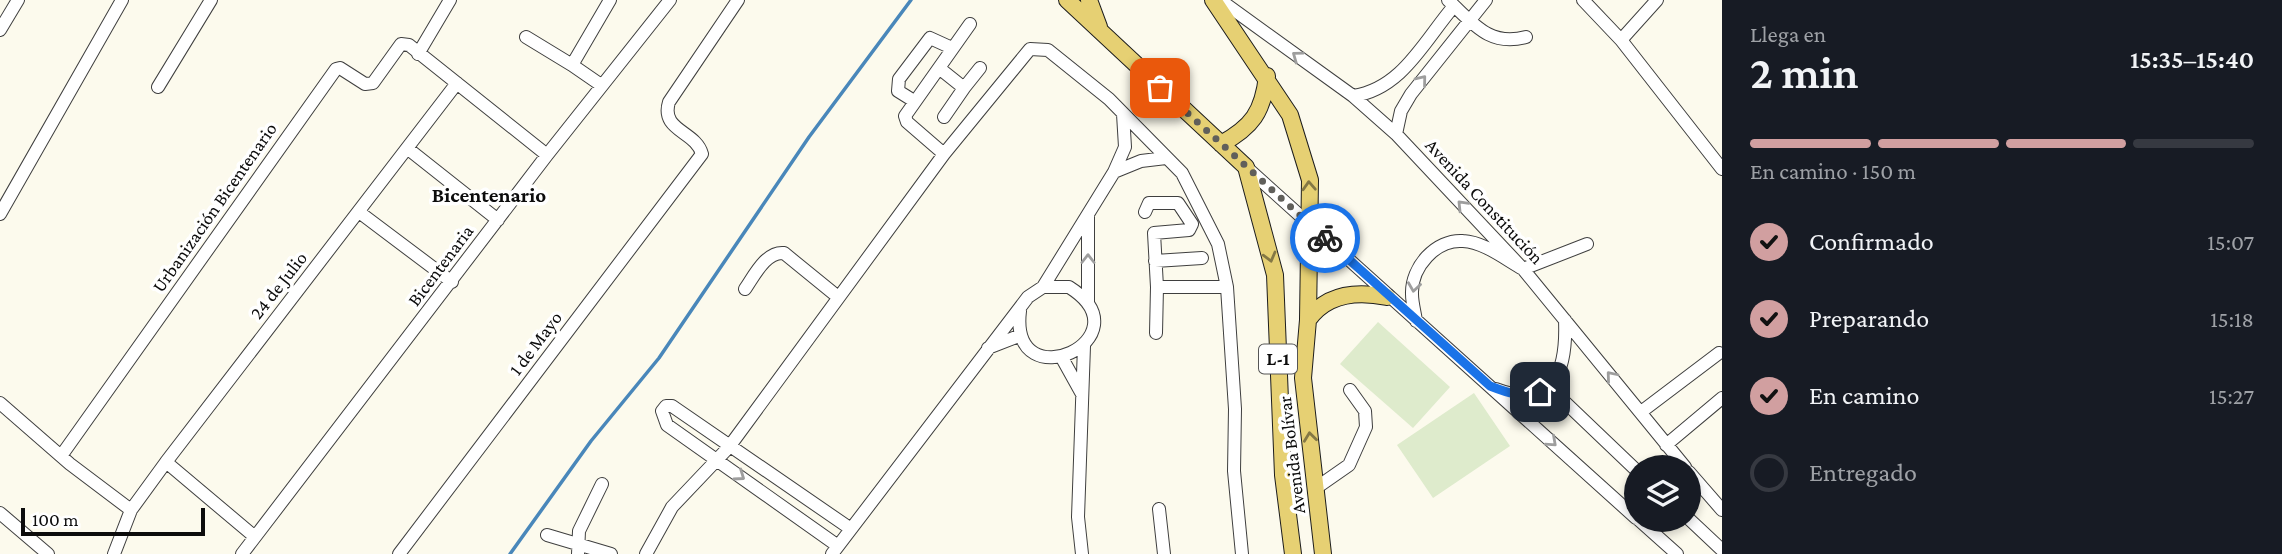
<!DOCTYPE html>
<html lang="es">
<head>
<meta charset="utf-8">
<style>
	:root { --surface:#171b24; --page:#242831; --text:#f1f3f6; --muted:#9ea1a6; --line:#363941; --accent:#d19fa0 }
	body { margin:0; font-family:"Crimson Pro",serif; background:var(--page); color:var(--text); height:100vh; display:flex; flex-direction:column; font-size:26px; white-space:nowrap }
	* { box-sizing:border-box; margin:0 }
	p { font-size:23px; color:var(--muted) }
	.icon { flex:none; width:38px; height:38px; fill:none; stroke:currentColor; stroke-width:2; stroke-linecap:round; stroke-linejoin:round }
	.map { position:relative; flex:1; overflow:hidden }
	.drawer { display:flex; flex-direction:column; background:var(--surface); width:560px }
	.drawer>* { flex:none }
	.buttons { position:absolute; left:1624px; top:455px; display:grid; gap:14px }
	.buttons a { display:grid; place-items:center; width:77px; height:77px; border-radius:50%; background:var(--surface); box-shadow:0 4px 10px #0003; font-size:35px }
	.scale { position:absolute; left:21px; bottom:18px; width:184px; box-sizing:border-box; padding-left:7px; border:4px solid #0c0c0c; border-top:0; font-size:19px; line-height:24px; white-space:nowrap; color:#0c0c0c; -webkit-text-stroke:5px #fff; paint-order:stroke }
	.pin { position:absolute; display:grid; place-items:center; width:60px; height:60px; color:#fff; margin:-30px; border-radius:14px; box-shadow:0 4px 10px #0006 }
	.courier { position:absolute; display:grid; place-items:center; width:70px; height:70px; margin:-35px; border:5px solid #1a73e8; border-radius:50%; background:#fff; color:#222; box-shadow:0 2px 9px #0007 }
	.summary em { font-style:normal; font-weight:600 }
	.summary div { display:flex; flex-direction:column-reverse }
	.summary { display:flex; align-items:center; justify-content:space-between; height:119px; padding:0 28px }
	h1 { font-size:46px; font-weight:600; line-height:52px }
	.bar { display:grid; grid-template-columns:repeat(4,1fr); gap:10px 7px; align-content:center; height:84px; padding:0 28px }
	.bar i { height:9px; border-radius:5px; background:var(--line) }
	.bar .on { background:var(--accent) }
	.bar p { grid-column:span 4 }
	ol { padding:0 28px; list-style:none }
	li { display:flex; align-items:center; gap:21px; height:77px }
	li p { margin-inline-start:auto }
	li .icon { padding:7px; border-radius:50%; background:var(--accent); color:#111; stroke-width:4 }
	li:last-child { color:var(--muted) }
	li i { width:38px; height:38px; border:4px solid var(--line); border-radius:50% }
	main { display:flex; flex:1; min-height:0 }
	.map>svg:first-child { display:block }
	.pitch { fill:#deebcc }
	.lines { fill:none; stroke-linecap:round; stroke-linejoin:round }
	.stream { stroke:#4987ba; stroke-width:3.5 }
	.minor-casing { stroke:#3f3f3f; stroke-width:14 }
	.major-casing { stroke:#1d1d1d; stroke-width:18 }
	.minor { stroke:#fff; stroke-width:12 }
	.major { stroke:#e6d073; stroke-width:16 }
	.oneway { stroke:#9e9e9e }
	.oneway2 { stroke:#847845 }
	.done { stroke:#605f5b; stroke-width:7; stroke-dasharray:0 12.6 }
	.route { stroke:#1a73e8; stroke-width:9 }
	.labels { text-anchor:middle; stroke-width:7; stroke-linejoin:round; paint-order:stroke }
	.shield { fill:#fff; stroke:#555; stroke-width:2 }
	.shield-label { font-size:18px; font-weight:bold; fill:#0c0c0c }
	.street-label { font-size:19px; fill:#0c0c0c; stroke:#fff }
	.neighbourhood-label { font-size:21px; font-weight:bold; fill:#0c0c0c; stroke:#fff }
</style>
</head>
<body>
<main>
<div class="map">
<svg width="1722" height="554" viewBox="0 0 1722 554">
	<rect width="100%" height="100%" fill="#fcfaed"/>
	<path class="pitch" d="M1378,322L1450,387L1413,428L1340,364Z
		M1474,393L1510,446L1433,498L1397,445Z"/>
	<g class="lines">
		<path class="stream" d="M510,554L591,441L659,358L809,137L911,0"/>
		<g class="minor-casing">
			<path id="minor" d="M1220,0L1353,96L1396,134L1523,269L1685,467
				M1448,0C1473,23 1489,47 1526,37
				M1583,0L1621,40L1722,169
				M0,30L18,0
				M526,37L572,65
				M1621,40L1657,0
				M418,54L450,0
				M939,68L964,88L944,117
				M601,85L572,65L610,0
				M158,87L211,0
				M964,88L980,68
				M1353,96C1402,89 1424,41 1454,6
				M914,101L898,91L899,79L930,38L952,48
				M1396,134L1401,111L1411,94L1486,0
				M407,148L498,220
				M944,154L907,122L905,116L970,24
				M1246,167L1636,518
				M1114,172L1125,147L1123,114
				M359,212L452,282
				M1145,212L1149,203H1178L1192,224L1189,230L1154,233L1157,287
				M0,214L122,0
				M1088,215V304
				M1155,261L1202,258
				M1043,287L1114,172L1141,161L1166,158
				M745,289C754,276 766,251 784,253L838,297
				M1416,321C1415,313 1412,303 1412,294C1411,267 1436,239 1463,241C1484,242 1505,259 1523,269L1587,244
				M1156,333L1157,287H1227
				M988,348L1021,335
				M1062,358L1082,394
				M1548,386L1636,470
				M1496,389C1555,411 1567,369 1565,320
				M0,403L70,464L131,510
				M1641,412L1719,353
				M1666,445L1722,398
				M61,456L336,69L340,68L365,84L373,83L401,44L409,45L547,155
				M166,462L255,537
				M1689,472L1722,510
				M1316,488L1349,465L1366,427L1365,411L1350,390
				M1159,509L1164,554
				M0,513L48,554
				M1689,519L1722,550
				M1639,520L1677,554
				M547,535L611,554
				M838,546L667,425L662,411L666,406H672L851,529
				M114,554L131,510L166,462L457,83
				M242,554L547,155L670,0
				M399,554L702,154C696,131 660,131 669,102L738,0
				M578,554L579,531L602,484
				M646,554L672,507L729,447L944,154L1030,49L1048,50L1109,99L1182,173L1218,244L1227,287L1235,409L1234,471L1242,554
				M832,554L1028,297L1043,287H1069C1150,338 1009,403 1020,311
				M1082,554L1078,517L1084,346"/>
		</g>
		<g class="major-casing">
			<path id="major" d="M1067,0L1246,167L1275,275L1283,475L1293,554
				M1089,0L1099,27
				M1213,0L1290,115L1310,180L1308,320L1303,378L1323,554
				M1221,144C1252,127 1263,112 1267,76
				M1308,320C1327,293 1358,291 1387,297"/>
		</g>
		<use href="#minor" class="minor"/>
		<use href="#major" class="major"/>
	</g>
	<defs><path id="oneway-chevron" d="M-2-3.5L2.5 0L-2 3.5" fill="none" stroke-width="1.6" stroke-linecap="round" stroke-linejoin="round" transform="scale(1.75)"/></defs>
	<g class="oneway">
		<use href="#oneway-chevron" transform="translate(1297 56) rotate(-144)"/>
		<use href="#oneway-chevron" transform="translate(1422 80) rotate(-51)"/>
		<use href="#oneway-chevron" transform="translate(1462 205) rotate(-134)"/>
		<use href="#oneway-chevron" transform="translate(1088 259) rotate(-90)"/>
		<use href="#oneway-chevron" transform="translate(1414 287) rotate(98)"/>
		<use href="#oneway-chevron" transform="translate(1611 376) rotate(-130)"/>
		<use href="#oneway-chevron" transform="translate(1552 442) rotate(42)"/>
		<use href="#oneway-chevron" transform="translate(740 476) rotate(35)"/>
	</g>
	<g class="oneway2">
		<use href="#oneway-chevron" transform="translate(1309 186) rotate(-93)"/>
		<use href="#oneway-chevron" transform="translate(1270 257) rotate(75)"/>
		<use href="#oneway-chevron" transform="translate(1310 437) rotate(-97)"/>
	</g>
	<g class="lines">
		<path class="done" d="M1160,88L1325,238"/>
		<path class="route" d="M1325,238L1490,386C1508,393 1521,398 1540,392"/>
	</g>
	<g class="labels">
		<rect class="shield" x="1259" y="344.5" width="38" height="29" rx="5"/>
		<g class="shield-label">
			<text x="1278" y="365">L-1</text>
		</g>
		<g class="street-label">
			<text transform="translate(1485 201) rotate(47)" y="7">Avenida Constitución</text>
			<text transform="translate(214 207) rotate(-55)" y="7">Urbanización Bicentenario</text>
			<text transform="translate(440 265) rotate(-53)" y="7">Bicentenaria</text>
			<text transform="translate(278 285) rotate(-52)" y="7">24 de Julio</text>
			<text transform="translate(535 343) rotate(-53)" y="7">1 de Mayo</text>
			<text transform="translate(1291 455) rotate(-97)" y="7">Avenida Bolívar</text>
		</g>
		<g class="neighbourhood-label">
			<text x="489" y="202">Bicentenario</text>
		</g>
	</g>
</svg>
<div class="buttons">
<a><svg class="icon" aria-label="layers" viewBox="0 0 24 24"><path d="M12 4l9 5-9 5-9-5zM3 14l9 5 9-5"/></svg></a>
</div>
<div class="scale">100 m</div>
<div class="pin" style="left:1160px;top:88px;background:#ea580c"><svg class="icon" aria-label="bag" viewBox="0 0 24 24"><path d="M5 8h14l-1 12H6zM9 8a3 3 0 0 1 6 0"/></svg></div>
<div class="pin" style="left:1540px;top:392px;background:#1f2937"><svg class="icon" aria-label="home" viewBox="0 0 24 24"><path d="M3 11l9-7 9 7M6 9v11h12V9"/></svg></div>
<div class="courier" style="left:1325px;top:238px"><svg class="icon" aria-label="bike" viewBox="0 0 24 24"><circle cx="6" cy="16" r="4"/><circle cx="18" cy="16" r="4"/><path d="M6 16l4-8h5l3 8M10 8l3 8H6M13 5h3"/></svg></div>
</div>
<section class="drawer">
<div class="summary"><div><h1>2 min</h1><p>Llega en</p></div><em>15:35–15:40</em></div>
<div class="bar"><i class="on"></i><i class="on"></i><i class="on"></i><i></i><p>En camino · 150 m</p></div>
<ol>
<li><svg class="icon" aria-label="check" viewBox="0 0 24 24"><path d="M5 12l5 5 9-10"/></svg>Confirmado<p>15:07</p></li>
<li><svg class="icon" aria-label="check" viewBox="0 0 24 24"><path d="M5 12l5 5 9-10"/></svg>Preparando<p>15:18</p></li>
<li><svg class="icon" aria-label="check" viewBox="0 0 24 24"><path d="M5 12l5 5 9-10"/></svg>En camino<p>15:27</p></li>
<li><i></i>Entregado</li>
</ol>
</section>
</main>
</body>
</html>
